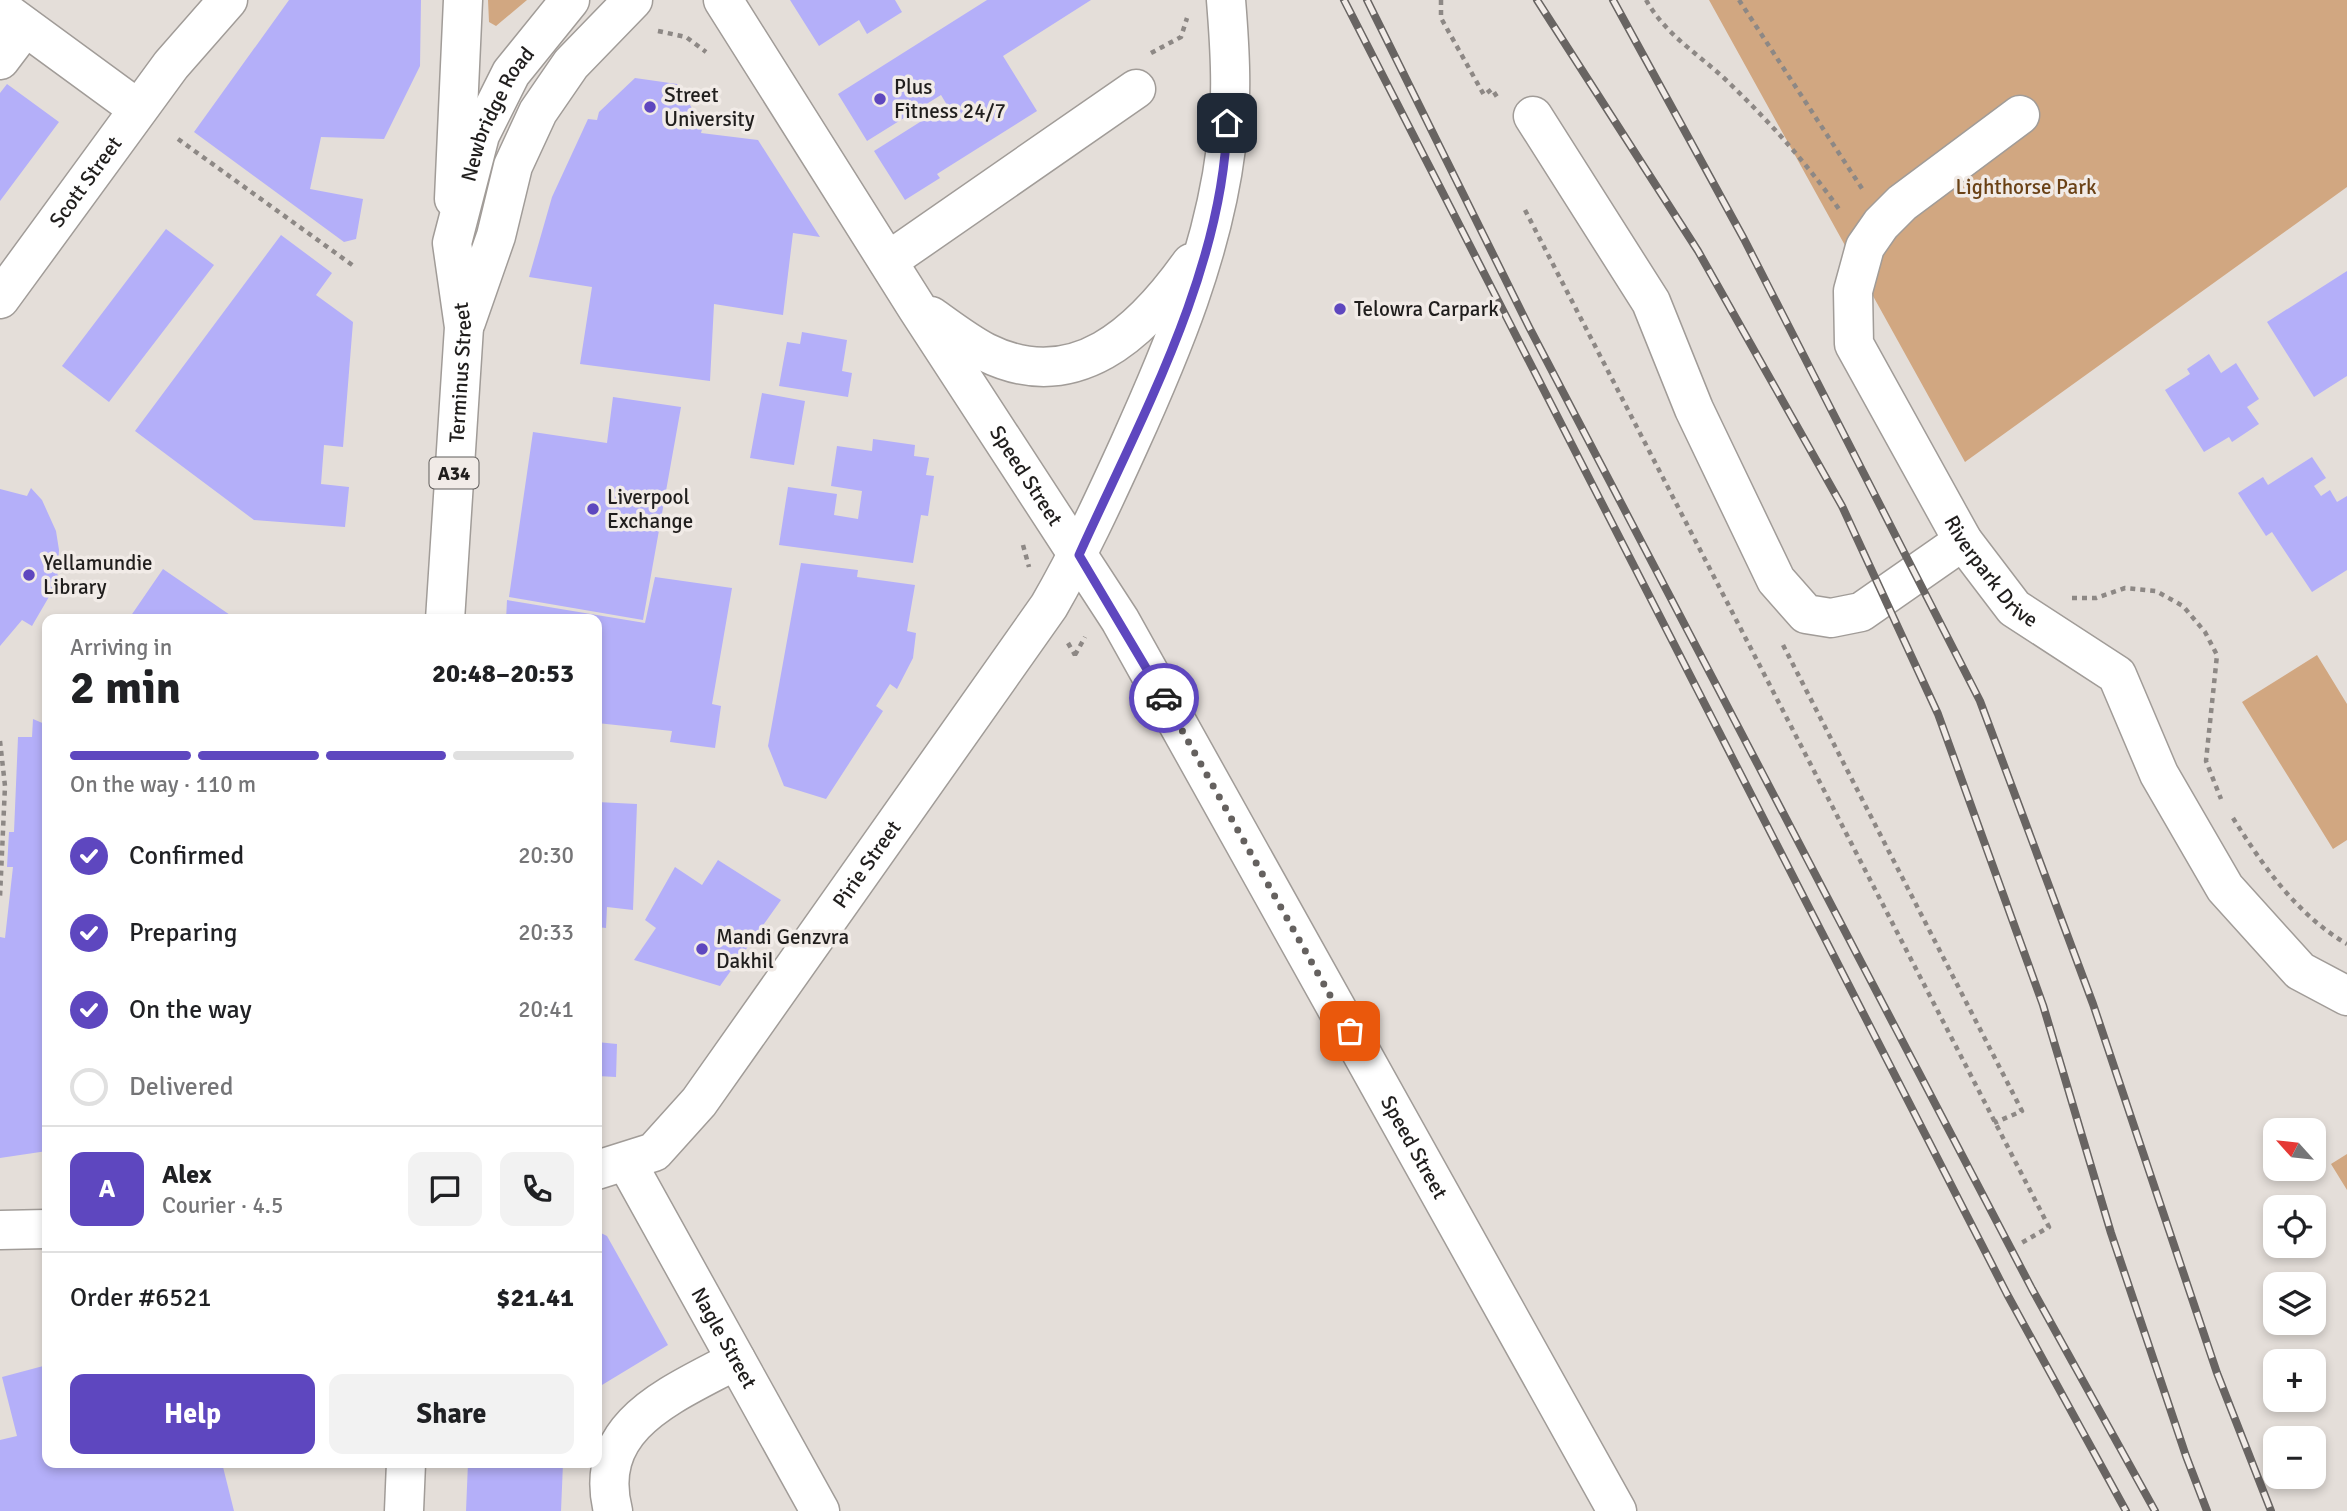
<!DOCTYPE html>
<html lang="en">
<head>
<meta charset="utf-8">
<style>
	:root { --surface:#fff; --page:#f2f2f2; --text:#202124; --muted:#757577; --line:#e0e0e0; --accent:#5e47bf }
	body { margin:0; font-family:Signika,sans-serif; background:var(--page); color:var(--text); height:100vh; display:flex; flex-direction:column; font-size:26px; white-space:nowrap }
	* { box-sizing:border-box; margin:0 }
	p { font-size:23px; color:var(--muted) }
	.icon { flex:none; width:38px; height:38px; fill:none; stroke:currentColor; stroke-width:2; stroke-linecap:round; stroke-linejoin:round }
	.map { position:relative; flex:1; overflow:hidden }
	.drawer { position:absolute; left:42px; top:614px; width:560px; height:854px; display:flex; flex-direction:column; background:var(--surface); border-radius:14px; box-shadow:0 4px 10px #0003 }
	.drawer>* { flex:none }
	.needle { width:46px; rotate:297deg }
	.controls { position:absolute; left:2263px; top:1118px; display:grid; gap:14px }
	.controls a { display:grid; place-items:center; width:63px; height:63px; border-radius:14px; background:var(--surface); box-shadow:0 4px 10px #0003; font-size:35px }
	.pin { position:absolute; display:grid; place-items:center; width:60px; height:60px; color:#fff; margin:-30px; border-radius:14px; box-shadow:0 4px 10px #0006 }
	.courier { position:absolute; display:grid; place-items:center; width:70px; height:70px; margin:-35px; border:5px solid #5e47bf; border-radius:50%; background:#fff; color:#222; box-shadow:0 2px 9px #0007 }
	.summary em { font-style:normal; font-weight:700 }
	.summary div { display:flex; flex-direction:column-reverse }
	.summary { display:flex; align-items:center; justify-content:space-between; height:119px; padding:0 28px }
	h1 { font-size:46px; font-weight:700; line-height:52px }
	.bar { display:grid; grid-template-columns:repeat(4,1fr); gap:10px 7px; align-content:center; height:84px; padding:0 28px }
	.bar i { height:9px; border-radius:5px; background:var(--line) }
	.bar .selected { background:var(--accent) }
	.bar p { grid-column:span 4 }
	.line { display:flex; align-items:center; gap:18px; padding:0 28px; border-top:2px solid var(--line) }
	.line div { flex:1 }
	.round { display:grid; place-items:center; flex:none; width:74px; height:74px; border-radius:14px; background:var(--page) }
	ol { padding:0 28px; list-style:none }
	li { display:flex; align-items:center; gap:21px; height:77px }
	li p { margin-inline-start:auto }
	li .icon { padding:7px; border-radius:50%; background:var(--accent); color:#fff; stroke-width:4 }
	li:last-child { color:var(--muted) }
	li i { width:38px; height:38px; border:4px solid var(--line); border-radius:50% }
	.cta { display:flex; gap:14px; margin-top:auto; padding:14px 28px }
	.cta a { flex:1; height:80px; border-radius:14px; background:var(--accent); color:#fff; font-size:28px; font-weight:700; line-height:80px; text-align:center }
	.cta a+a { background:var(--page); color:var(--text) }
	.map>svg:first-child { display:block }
	.green { fill:#d1a781 }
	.building { fill:#b4aff9 }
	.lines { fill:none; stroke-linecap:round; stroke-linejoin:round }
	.minor-casing { stroke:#a19c98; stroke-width:41 }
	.highway-casing { stroke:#a19c98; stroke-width:41 }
	.path { stroke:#8d8885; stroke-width:4.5; stroke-dasharray:5 5; stroke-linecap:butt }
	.minor { stroke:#fff; stroke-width:38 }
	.highway { stroke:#fff; stroke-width:38 }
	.rail-casing { stroke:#686462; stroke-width:8 }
	.rail { stroke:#f1ebe7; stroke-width:5; stroke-dasharray:16; stroke-linecap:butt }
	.done { stroke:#65615f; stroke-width:7; stroke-dasharray:0 12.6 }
	.route { stroke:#5e47bf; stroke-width:9 }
	.poi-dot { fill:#5e47bf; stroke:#f1ebe7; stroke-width:2.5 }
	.labels { text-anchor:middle; stroke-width:7; stroke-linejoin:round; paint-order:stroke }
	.shield { fill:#f1ebe7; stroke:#5f5c5a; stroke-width:2 }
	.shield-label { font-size:19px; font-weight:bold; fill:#201e1d }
	.poi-label { font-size:21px; fill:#201e1d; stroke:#f1ebe7; text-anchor:start }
	.street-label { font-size:21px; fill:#201e1d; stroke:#f1ebe7 }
	.park-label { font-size:21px; fill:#6a4115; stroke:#f1ebe7 }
</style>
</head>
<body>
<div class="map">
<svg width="2347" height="1511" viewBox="0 0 2347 1511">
	<rect width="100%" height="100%" fill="#e4ded9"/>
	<path class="green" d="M488,0H527L496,26L489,22Z
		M1709,0H2347V187L1965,462Z
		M2317,655L2347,704V840L2333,849L2242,702Z
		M2347,1154V1190L2331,1164Z"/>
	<path class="building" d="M289,0H421L420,66L384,139L321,137L310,189L363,199L356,239L344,242L194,132Z
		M790,0H895L902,12L867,34L859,20L819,46Z
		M987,0H1091L1003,56L1037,111L937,174L940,178L905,200L874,151L947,105L941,95L867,141L838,94Z
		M635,78L677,84L703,126L701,133L758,140L820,237L793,233L783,315L714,304L710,381L580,364L592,287L529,277L552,197L588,119L597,120L599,112Z
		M7,84L59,122L0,201V93Z
		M166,229L214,265L109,402L62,366Z
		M281,235L332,273L316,295L353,322L343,447L324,445L321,484L349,487L345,527L254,520L135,431Z
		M2347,271V376L2314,397L2267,322Z
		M802,332L847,340L842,371L852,373L848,397L779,386L787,342L800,344Z
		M2209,354L2221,373L2236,363L2259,399L2247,407L2259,424L2232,442L2229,437L2204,452L2165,390L2190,374L2187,369Z
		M762,393L805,401L794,465L750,458Z
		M613,397L681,407L643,620L509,597L533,432L607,443Z
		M873,439L915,445L914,456L929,458L926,475L934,476L928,516L921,515L913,563L779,545L788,487L837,494L834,515L858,519L862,491L831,486L837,446L872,451Z
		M2312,457L2326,478L2314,486L2321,496L2330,490L2337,502L2347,496V570L2312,592L2272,532L2266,536L2238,493L2263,477L2268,485Z
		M31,488L42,500L56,531L59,550L57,583L32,626L22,620L0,646V489L27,496Z
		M801,563L858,570L857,577L915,585L907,631L916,633L913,658L897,689L890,684L876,706L883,711L826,799L784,786L768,746Z
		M163,569L233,617L232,620H128Z
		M655,577L732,588L712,704L721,706L715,748L670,742L672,731L597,723V620H506L507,600L645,623Z
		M33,719L47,725V1151L0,1158V937L5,938L13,867H7L9,832H14L18,737H32Z
		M597,802L637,804L633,910L607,907L606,928L597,927Z
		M718,860L781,900L720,986L634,960L656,928L645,920L675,867L702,885Z
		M597,1042L617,1044L616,1077L597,1076Z
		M597,1231L607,1236L668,1345L597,1388Z
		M47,1365V1463H222L234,1511H0V1440L17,1436L2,1377Z
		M468,1463H563L561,1511H466Z"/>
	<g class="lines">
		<g class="minor-casing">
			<g id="minor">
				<path id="s1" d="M723,0L917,308L1120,620L1617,1511"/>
				<path d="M0,8L138,109"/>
				<path d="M0,60L25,27"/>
				<path id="s2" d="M2020,115L1902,203L1881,224L1865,247L1853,291L1854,344L1963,541L2014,608L2117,675L2159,774L2225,888L2300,971L2347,996"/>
				<path d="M1533,116L1651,302L1694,409L1776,580L1806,614L1831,618L1861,612L1963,541"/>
				<path d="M454,199L463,0"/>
				<path d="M888,261L1136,89"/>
				<path id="s3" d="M0,299L171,65L228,0"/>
				<path d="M931,316C948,328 966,342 985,352C1075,397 1142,332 1191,263"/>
				<path id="s4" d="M627,1163L820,1511"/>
				<path id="s5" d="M597,1170L654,1152L699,1102L1049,606C1079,554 1104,500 1129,445C1172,350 1213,252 1226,148C1233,100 1230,49 1226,0"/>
				<path d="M0,1230L47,1229"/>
				<path d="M613,1511C591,1424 674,1394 736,1360"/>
			</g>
		</g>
		<g class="highway-casing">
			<g id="highway">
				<path d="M466,322L496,236L513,166L538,112L571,64L633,0"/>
				<path id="s6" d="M445,620L464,327L452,243L480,135L511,73L570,0"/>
				<path d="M404,1511L406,1463"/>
			</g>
		</g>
		<path class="path" d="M1441,0V18L1484,95L1492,89L1499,100
			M1646,0C1666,35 1697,53 1725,79C1768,120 1807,163 1841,212
			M1739,0L1863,190
			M658,31L686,37L706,52
			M1151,53L1181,37L1187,18
			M178,139L355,267
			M1525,210L2049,1227L2018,1245
			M1023,545L1029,567
			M2072,598H2096L2125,588L2156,591L2183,606L2205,632L2217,655L2206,761L2221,799
			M1068,643L1075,655
			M1783,645L2022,1111L1994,1123
			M1075,655L1085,637
			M0,741L5,786L0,897
			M2233,818C2263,866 2297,915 2347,944"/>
		<use href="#minor" class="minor"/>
		<use href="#highway" class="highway"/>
		<g class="rail-casing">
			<path id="rail" d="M1344,0L2007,1294L2126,1511
				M1367,0L1529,327L2032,1289L2155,1511
				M1537,0L1698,251L1842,506L1938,714L2043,1005L2111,1233L2186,1456L2207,1511
				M1613,0L1744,239L1980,701L2093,1004L2217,1373L2271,1511"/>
		</g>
		<use href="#rail" class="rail"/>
	</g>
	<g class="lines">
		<path class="done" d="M1164,698L1350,1031"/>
		<path class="route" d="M1164,698L1079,555C1139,422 1223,271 1227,123"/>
	</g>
	<g class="poi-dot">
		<circle cx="880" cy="99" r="7"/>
		<circle cx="650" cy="107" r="7"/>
		<circle cx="1340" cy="309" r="7"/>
		<circle cx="593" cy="509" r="7"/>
		<circle cx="29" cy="575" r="7"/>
		<circle cx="702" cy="949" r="7"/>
	</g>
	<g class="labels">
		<rect class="shield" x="429.5" y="457.5" width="49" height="31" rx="5"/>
		<g class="shield-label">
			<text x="454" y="480">A34</text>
		</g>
		<g class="poi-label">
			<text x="894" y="94">Plus<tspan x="894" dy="24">Fitness 24/7</tspan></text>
			<text x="664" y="102">Street<tspan x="664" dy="24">University</tspan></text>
			<text x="1354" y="316">Telowra Carpark</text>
			<text x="607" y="504">Liverpool<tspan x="607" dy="24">Exchange</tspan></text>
			<text x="43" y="570">Yellamundie<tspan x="43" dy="24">Library</tspan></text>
			<text x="716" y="944">Mandi Genzvra<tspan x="716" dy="24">Dakhil</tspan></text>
		</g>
		<g class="street-label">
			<text dy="7" stroke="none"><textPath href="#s6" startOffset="516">Newbridge Road</textPath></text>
			<text dy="7" stroke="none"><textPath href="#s3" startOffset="145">Scott Street</textPath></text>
			<text dy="7" stroke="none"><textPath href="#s6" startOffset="248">Terminus Street</textPath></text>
			<text dy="7" stroke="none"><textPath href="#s1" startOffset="564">Speed Street</textPath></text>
			<text dy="7" stroke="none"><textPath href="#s2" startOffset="570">Riverpark Drive</textPath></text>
			<text dy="7" stroke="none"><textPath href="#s5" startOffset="418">Pirie Street</textPath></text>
			<text dy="7" stroke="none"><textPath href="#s1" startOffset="1340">Speed Street</textPath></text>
			<text dy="7" stroke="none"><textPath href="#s4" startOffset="200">Nagle Street</textPath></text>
		</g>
		<g class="park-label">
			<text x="2026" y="194">Lighthorse Park</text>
		</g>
	</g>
</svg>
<div class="controls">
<a><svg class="needle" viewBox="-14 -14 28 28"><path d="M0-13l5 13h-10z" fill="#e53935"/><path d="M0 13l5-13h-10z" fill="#757577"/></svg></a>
<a><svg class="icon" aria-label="locate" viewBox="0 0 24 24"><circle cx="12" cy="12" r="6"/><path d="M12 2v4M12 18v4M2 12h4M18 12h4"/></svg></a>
<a><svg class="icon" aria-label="layers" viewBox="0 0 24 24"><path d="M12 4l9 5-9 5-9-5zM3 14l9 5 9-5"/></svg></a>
<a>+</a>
<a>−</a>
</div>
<div class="pin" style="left:1350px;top:1031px;background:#ea580c"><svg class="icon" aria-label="bag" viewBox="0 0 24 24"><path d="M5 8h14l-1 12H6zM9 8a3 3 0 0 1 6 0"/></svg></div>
<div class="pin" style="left:1227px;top:123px;background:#1f2937"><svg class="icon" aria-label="home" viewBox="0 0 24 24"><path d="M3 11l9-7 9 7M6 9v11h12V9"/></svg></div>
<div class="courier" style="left:1164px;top:698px"><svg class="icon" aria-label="car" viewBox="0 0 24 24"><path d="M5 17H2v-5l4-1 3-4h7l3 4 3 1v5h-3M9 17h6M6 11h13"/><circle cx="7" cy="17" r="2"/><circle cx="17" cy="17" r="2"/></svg></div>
<section class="drawer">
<div class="summary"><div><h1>2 min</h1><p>Arriving in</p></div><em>20:48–20:53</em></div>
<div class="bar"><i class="selected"></i><i class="selected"></i><i class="selected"></i><i></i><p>On the way · 110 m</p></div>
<ol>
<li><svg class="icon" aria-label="check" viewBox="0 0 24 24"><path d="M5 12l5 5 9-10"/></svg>Confirmed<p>20:30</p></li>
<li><svg class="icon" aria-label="check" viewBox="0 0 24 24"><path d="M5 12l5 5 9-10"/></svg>Preparing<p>20:33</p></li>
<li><svg class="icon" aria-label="check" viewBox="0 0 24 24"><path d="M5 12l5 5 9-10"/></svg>On the way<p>20:41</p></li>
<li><i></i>Delivered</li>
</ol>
<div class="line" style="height:126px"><b class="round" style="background:var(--accent);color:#fff">A</b><div><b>Alex</b><p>Courier · 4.5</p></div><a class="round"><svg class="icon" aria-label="chat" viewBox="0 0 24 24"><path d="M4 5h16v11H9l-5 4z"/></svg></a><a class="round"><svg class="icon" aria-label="phone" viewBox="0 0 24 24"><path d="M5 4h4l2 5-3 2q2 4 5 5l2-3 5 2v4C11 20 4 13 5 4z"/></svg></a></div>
<div class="line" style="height:91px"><div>Order #6521</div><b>$21.41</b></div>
<div class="cta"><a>Help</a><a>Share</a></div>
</section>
</div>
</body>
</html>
